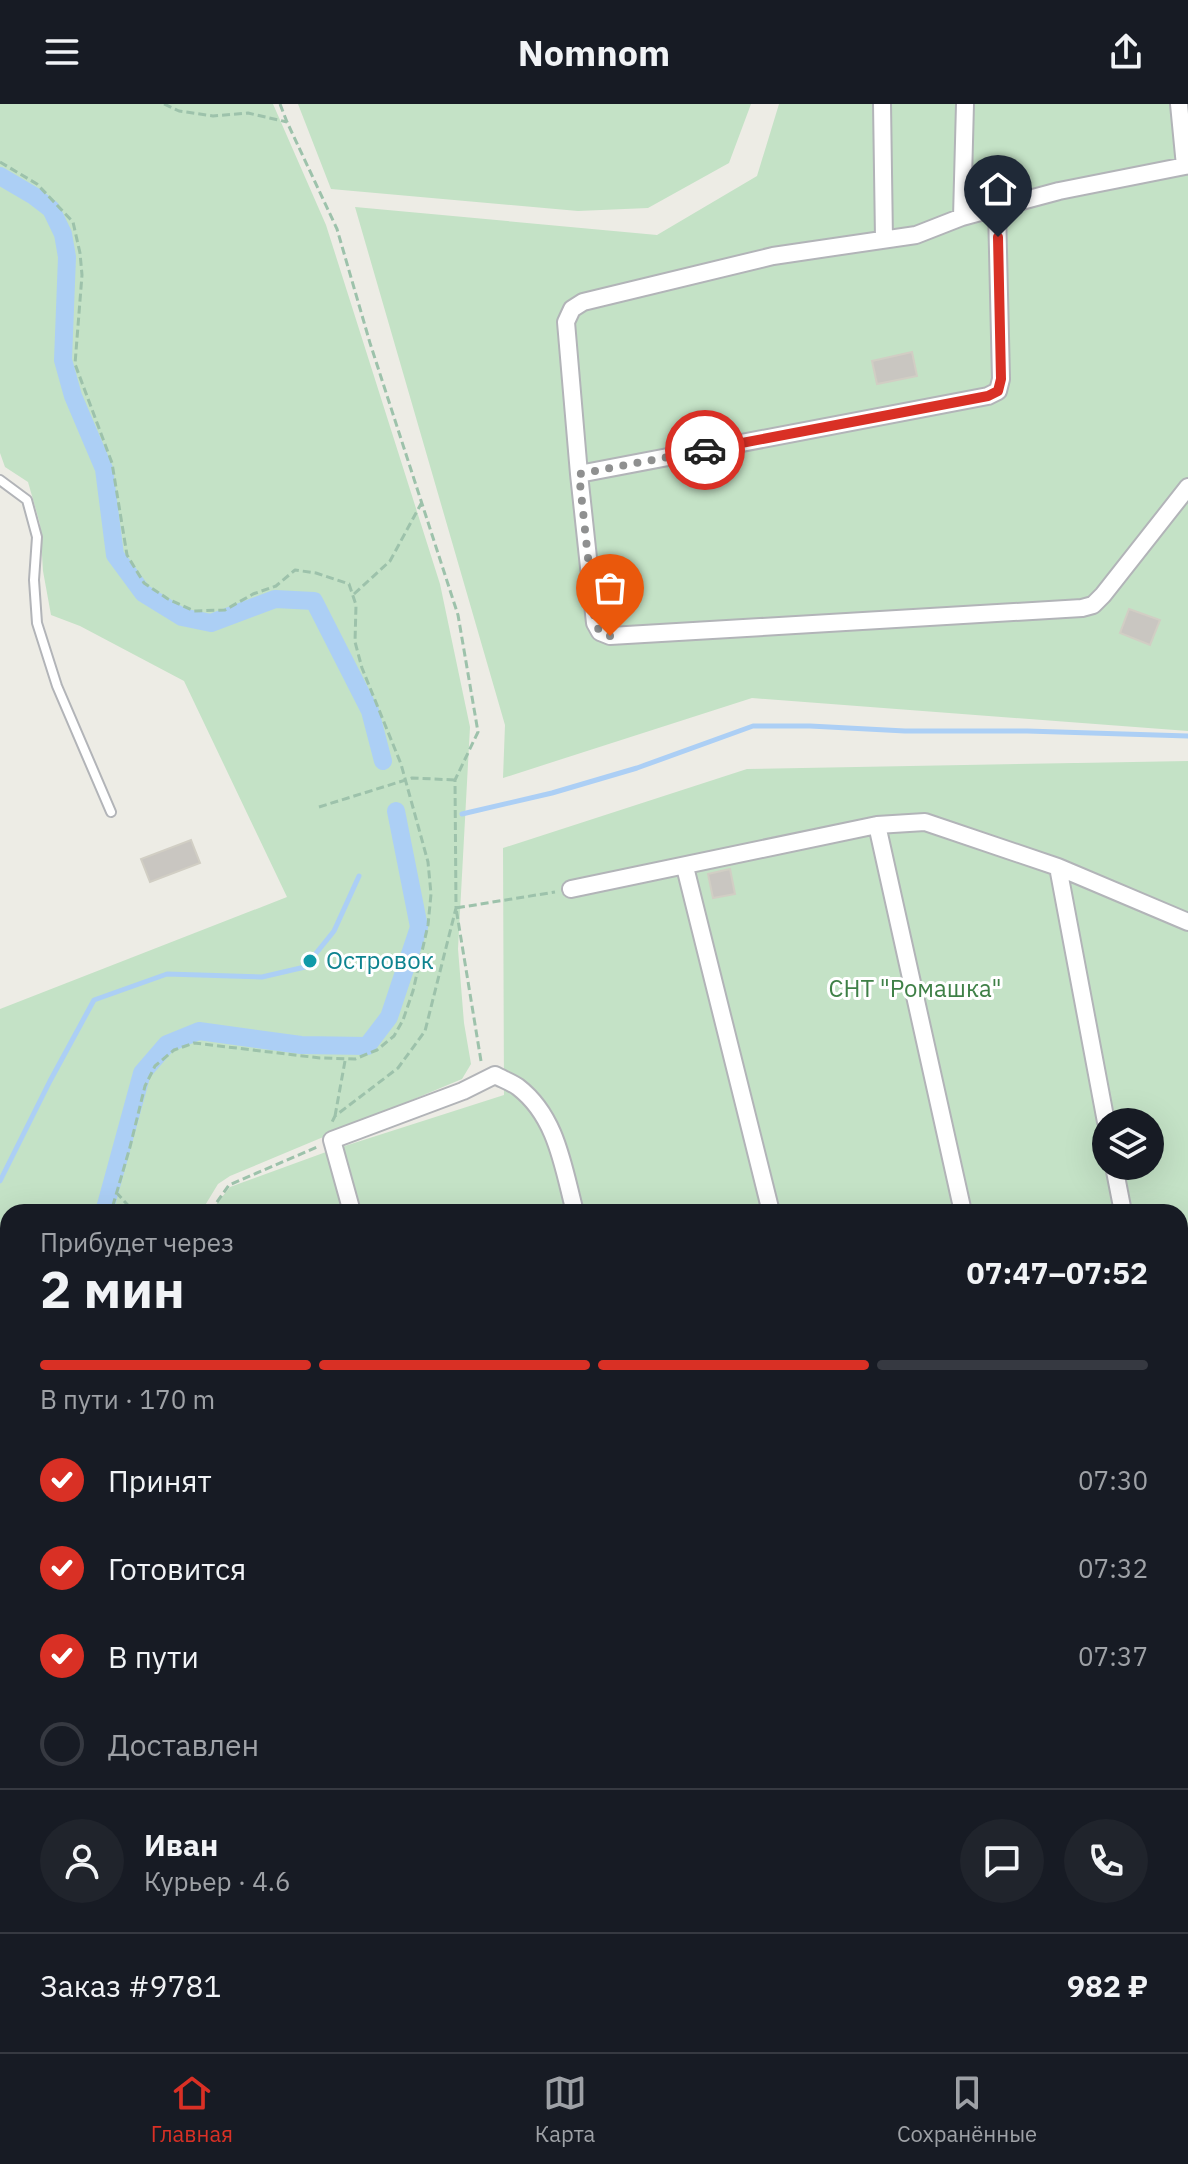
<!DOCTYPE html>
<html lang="ru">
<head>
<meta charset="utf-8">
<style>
	:root { --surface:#171b24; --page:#20242c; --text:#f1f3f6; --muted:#9ea1a6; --line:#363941; --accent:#d93025 }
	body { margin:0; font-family:"IBM Plex Sans",sans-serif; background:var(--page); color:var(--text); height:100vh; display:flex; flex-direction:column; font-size:30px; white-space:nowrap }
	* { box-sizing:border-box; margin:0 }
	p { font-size:26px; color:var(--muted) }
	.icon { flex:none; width:44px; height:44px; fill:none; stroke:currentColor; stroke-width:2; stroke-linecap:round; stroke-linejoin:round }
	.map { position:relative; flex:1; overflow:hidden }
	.drawer { position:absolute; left:0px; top:1100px; width:1188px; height:848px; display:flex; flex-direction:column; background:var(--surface); border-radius:24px 24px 0 0; box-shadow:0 8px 32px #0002 }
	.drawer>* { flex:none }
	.fabs { position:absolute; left:1092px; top:1004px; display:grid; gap:16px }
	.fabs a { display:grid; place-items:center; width:72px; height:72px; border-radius:50%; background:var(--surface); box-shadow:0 8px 32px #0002; font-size:40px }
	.pin { position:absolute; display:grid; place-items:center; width:68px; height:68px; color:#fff; margin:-82px -34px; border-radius:50% 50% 50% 0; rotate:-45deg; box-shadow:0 0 8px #0007 }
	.pin .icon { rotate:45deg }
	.courier { position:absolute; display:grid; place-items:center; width:80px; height:80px; margin:-40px; border:6px solid #d93025; border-radius:50%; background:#fff; color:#222; box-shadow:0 2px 10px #0007 }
	.headline em { font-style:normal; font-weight:700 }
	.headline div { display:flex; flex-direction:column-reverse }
	.headline { display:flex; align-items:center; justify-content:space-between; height:136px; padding:0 40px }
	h1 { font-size:52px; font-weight:700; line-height:60px }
	.bar { display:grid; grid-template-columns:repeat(4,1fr); gap:12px 8px; align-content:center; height:96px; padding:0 40px }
	.bar i { height:10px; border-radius:6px; background:var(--line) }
	.bar .selected { background:var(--accent) }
	.bar p { grid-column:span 4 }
	.line { display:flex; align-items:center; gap:20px; padding:0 40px; border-top:2px solid var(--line) }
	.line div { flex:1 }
	.round { display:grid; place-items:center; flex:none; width:84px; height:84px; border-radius:42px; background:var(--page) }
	ol { padding:0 40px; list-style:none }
	li { display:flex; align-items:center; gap:24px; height:88px }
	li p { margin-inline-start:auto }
	li .icon { padding:8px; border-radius:50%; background:var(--accent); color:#fff; stroke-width:4 }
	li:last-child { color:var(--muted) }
	li i { width:44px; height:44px; border:4px solid var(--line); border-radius:50% }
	header { display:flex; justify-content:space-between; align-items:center; height:104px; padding:0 40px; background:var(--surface); font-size:36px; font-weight:700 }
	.tab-bar { display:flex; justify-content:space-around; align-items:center; height:112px; border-top:2px solid var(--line); background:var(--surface); font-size:22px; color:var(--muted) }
	.tab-bar a { display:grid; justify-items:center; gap:4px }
	.tab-bar .selected { color:var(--accent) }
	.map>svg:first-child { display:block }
	.green { fill:#c4e2c6; fill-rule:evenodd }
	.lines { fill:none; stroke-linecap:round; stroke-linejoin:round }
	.stream { stroke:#accff5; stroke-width:5 }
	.canal { stroke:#accff5; stroke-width:18 }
	.building { fill:#c9c6c1; stroke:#d1cec4; stroke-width:2 }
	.service-casing { stroke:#b2b4b8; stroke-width:12 }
	.minor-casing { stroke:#b2b4b8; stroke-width:20 }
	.path { stroke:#9dc2ab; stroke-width:3; stroke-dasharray:8 4; stroke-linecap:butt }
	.service { stroke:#fff; stroke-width:8 }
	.minor { stroke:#fff; stroke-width:16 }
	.done { stroke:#8f9090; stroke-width:8; stroke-dasharray:0 14.4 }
	.route { stroke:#d93025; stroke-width:10 }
	.culture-dot { fill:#0f9aa8; stroke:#fff; stroke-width:3 }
	.labels { text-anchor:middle; stroke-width:6; stroke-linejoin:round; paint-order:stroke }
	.culture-label { font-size:24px; fill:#0d838f; stroke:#fff; text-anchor:start }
	.park-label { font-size:24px; fill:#3f8047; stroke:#fff }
</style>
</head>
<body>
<header><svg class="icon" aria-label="menu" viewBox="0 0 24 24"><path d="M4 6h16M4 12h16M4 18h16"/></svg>Nomnom<svg class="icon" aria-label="share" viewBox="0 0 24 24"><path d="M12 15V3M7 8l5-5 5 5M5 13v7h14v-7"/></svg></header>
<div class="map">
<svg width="1188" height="1948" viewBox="0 0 1188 1948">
	<rect width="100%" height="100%" fill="#edece5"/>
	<path class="green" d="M0,0H273L326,121L440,480L470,623L458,845L464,919L471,960L462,975L230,1072L218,1080L201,1108H8V1425L2,1436L8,1452V1940H146L147,1948H0V905L287,793L184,577L80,522L51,511L43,467L40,420L28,378L5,363L0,349Z
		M298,0H751L729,59L648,104L578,107L331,85Z
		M779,0H1188V627L752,594L503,674L505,621L355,103L657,131L757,72Z
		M1188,657V1948H160L159,1940H1180V1108H210L230,1083L326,1048L504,991L503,744L747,665ZM1106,1018H1150V1062H1106Z"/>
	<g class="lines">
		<path class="stream" d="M462,710L552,689L637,664L753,622H810L905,627H1027L1188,632
			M0,1077L50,977L94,896L167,870L262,873L305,863L334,827L359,772
			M118,1940L121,1948"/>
		<path class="canal" d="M0,72L34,92L51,105L63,130L67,153L63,256L73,292L104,365L115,451L143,489L182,513L211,519L275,495L314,497L370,607L383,657
			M104,1108L142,969L167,940L199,927L301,941L367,942L389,913L419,823L396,707
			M0,1318L8,1310
			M0,1761L8,1785
			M61,1940L63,1948"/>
	</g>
	<path class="building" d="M912,248L917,272L877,280L872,257Z
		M1129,505L1160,516L1150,541L1120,529Z
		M191,736L200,759L150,778L141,755Z
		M730,765L735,790L713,794L708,770Z"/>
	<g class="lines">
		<g class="service-casing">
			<path id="service" d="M0,376L27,396L37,433L34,476L37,519L57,582L111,708"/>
		</g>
		<g class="minor-casing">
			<path id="minor" d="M882,0L884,135
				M1179,0L1185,62L1059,87L962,113L916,131L773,152L583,198L572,205L566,218L579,370L595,519L600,528L610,532L1082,504L1093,501L1103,491L1188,383
				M962,113L965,0
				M579,370L988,292L998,287L1001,275L997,105
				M877,721L963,1108
				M685,763L771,1108
				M571,785L877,721L925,718L1058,763
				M1106,1018L1058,763L1188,818
				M1114,1062L1123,1108
				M352,1108L332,1036L463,987L495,971C502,975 511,978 518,983C557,1013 563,1063 575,1108
				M1180,1327L1188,1353
				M1180,1646L1188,1644
				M1180,1806L1188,1828
				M429,1940L433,1948
				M590,1940L593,1948
				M750,1940L753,1948
				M910,1940L913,1948
				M1065,1940L1067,1948
				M157,1948L158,1940"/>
		</g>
		<path class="path" d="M164,0L179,7L213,12L248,9L287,18
			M280,0L287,18L337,125L370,239L458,511L478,628L455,676L456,804L425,927L398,964L335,1012L332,1018
			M0,58L37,80L73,118L80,149L82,171L75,260L112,359L127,451L144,479L168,495L194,507L225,506L253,490L276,482L295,466L316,469L349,480L356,501L355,538L362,564L401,660L428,758L431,790L428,821L413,887L403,916L394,932L377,946L355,955L320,954L194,939L174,946L155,962L145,982L130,1043L111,1108
			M354,490L390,457L422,398
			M319,703L412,674L455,676
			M481,957L456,804L555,788
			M335,1012L345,957
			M116,1088L134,1108
			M210,1108L229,1081L317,1043
			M0,1326L8,1318
			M0,1736L8,1762
			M72,1940L73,1948"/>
		<use href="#service" class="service"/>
		<use href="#minor" class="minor"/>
	</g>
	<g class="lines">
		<path class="done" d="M610,532L600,528L595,519L579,370L705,346"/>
		<path class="route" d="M705,346L988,292L998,287L1001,275L998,133"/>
	</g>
	<circle class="culture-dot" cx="310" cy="857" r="8"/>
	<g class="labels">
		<g class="culture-label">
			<text x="326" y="865">Островок</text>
		</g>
		<g class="park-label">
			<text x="915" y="893">СНТ "Ромашка"</text>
		</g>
	</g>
</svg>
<div class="fabs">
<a><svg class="icon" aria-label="layers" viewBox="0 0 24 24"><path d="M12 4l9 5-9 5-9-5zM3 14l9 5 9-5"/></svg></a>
</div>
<div class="pin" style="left:610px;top:532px;background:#ea580c"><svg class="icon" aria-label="bag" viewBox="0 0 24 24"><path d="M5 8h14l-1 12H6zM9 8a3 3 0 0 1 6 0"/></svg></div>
<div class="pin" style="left:998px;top:133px;background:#1f2937"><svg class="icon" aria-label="home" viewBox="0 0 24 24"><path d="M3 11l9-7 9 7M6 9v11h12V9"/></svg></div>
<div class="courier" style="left:705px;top:346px"><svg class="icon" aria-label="car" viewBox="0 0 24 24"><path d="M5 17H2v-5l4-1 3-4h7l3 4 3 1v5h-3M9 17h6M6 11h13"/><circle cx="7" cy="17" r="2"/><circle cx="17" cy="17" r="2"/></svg></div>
<section class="drawer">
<div class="headline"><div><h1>2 мин</h1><p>Прибудет через</p></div><em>07:47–07:52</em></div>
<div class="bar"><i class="selected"></i><i class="selected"></i><i class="selected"></i><i></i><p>В пути · 170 m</p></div>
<ol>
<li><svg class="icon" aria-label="check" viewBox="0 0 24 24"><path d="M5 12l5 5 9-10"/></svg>Принят<p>07:30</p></li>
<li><svg class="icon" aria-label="check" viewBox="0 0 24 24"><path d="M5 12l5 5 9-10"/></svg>Готовится<p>07:32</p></li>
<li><svg class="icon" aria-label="check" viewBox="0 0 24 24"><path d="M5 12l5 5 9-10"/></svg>В пути<p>07:37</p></li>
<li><i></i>Доставлен</li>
</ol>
<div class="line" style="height:144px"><a class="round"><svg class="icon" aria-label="person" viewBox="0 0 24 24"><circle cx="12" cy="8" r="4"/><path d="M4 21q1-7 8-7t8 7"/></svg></a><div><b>Иван</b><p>Курьер · 4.6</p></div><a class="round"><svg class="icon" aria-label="chat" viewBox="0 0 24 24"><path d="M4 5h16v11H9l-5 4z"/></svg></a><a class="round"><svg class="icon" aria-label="phone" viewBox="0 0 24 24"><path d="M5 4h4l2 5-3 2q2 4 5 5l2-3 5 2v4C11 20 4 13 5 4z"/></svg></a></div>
<div class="line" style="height:104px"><div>Заказ #9781</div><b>982 ₽</b></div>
</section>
</div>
<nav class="tab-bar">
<a class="selected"><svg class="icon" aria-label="home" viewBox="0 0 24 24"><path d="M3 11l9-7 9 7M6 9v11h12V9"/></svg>Главная</a>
<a><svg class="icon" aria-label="map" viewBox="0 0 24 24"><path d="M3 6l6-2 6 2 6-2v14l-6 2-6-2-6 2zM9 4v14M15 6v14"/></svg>Карта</a>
<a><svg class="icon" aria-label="saved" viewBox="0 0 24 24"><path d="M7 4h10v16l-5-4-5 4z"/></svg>Сохранённые</a>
</nav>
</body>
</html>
